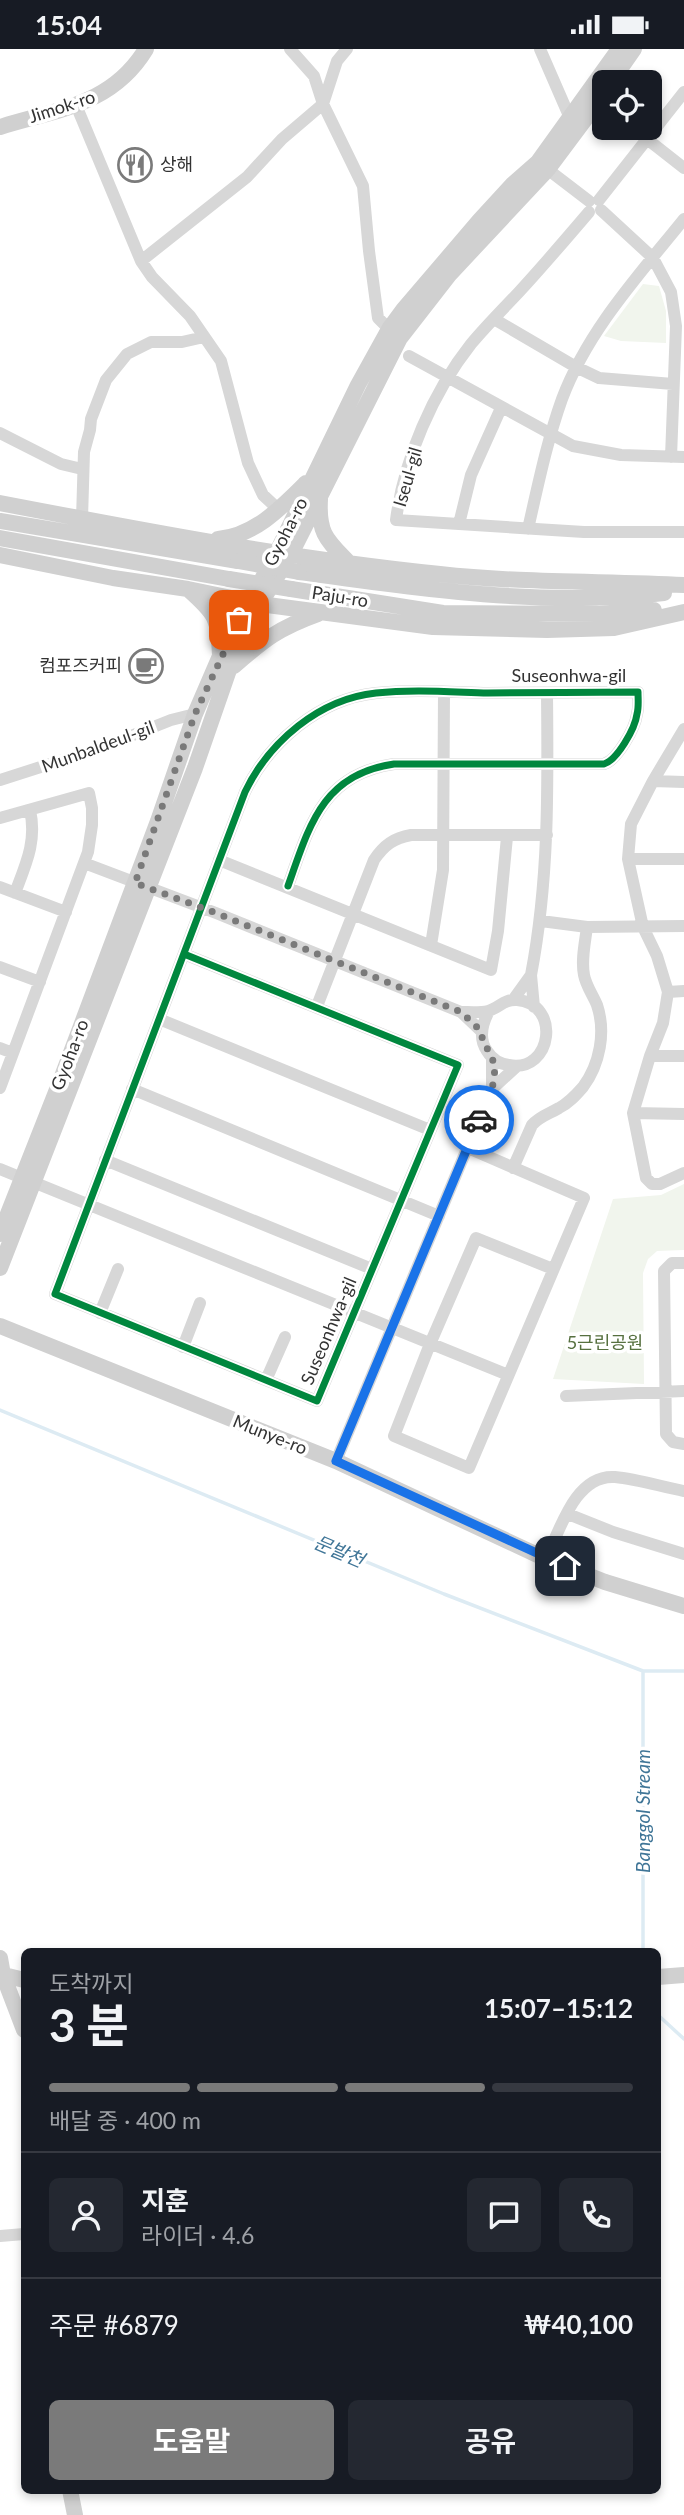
<!DOCTYPE html>
<html lang="ko">
<head>
<meta charset="utf-8">
<style>
	:root { --surface:#171b24; --page:#242831; --text:#f1f3f6; --muted:#9ea1a6; --line:#363941; --accent:#7a7a7a }
	body { margin:0; font-family:Lato,"Noto Sans KR",sans-serif; background:var(--page); color:var(--text); height:100vh; display:flex; flex-direction:column; font-size:26px; white-space:nowrap }
	* { box-sizing:border-box; margin:0 }
	p { font-size:23px; color:var(--muted) }
	.icon { flex:none; width:38px; height:38px; fill:none; stroke:currentColor; stroke-width:2; stroke-linecap:round; stroke-linejoin:round }
	.map { position:relative; flex:1; overflow:hidden }
	.side { position:absolute; left:21px; top:1899px; width:640px; height:546px; display:flex; flex-direction:column; background:var(--surface); border-radius:10px; box-shadow:0 4px 10px #0003 }
	.side>* { flex:none }
	.fabs { position:absolute; left:592px; top:21px; display:grid; gap:14px }
	.fabs a { display:grid; place-items:center; width:70px; height:70px; border-radius:10px; background:var(--surface); box-shadow:0 4px 10px #0003; font-size:35px }
	.pin { position:absolute; display:grid; place-items:center; width:60px; height:60px; color:#fff; margin:-30px; border-radius:14px; box-shadow:0 4px 10px #0006 }
	.courier { position:absolute; display:grid; place-items:center; width:70px; height:70px; margin:-35px; border:5px solid #1a73e8; border-radius:50%; background:#fff; color:#222; box-shadow:0 2px 9px #0007 }
	.summary em { font-style:normal; font-weight:700 }
	.summary div { display:flex; flex-direction:column-reverse }
	.summary { display:flex; align-items:center; justify-content:space-between; height:119px; padding:0 28px }
	h1 { font-size:46px; font-weight:700; line-height:52px }
	.bar { display:grid; grid-template-columns:repeat(4,1fr); gap:10px 7px; align-content:center; height:84px; padding:0 28px }
	.bar i { height:9px; border-radius:5px; background:var(--line) }
	.bar .active { background:var(--accent) }
	.bar p { grid-column:span 4 }
	.line { display:flex; align-items:center; gap:18px; padding:0 28px; border-top:2px solid var(--line) }
	.line div { flex:1 }
	.round { display:grid; place-items:center; flex:none; width:74px; height:74px; border-radius:10px; background:var(--page) }
	.action { display:flex; gap:14px; margin-top:auto; padding:14px 28px }
	.action a { flex:1; height:80px; border-radius:10px; background:var(--accent); color:#fff; font-size:28px; font-weight:700; line-height:80px; text-align:center }
	.action a+a { background:var(--page); color:var(--text) }
	.status { display:flex; justify-content:space-between; align-items:center; height:49px; padding:0 35px; background:var(--surface); direction:ltr }
	.status svg { height:19px; fill:currentColor }
	.map>svg:first-child { display:block }
	.green { fill:#f1f5ed }
	.lines { fill:none; stroke-linecap:round; stroke-linejoin:round }
	.stream { stroke:#ddebf3; stroke-width:3.5 }
	.street { stroke:#d7d7d7; stroke-width:12 }
	.secondary { stroke:#d0d0d0; stroke-width:16 }
	.secondary-bridge { stroke:#d0d0d0; stroke-width:16 }
	.cycleway-casing { stroke:#fff; stroke-width:11 }
	.cycleway { stroke:#00873e; stroke-width:7 }
	.done { stroke:#7a7a7a; stroke-width:7; stroke-dasharray:0 12.6 }
	.route { stroke:#1a73e8; stroke-width:9 }
	.labels { text-anchor:middle; stroke-width:7; stroke-linejoin:round; paint-order:stroke }
	.street-label { font-size:18px; fill:#333; stroke:#fff }
	.poi-label { font-size:18px; fill:#333; stroke:#fff; text-anchor:start }
	.park-label { font-size:18px; fill:#56703f; stroke:#fff }
	.water-label { font-size:19px; font-style:italic; fill:#3f7597; stroke:#fff }
</style>
</head>
<body>
<div class="status"><b>15:04</b><svg viewBox="0 0 49 12"><path d="M0 12V9h3v3zM5 12V6h3v6zM10 12V3h3v9zM15 12V0h3v12zM26 1h20v11H26zM47 4h2v5h-2z"/></svg></div>
<div class="map">
<svg width="684" height="2466" viewBox="0 0 684 2466">
	<rect width="100%" height="100%" fill="#fff"/>
	<path class="green" d="M643,235L659,237L666,262V294L621,292L604,287Z
		M684,1135V1201L657,1202L648,1210L643,1224L644,1335L553,1330L613,1150L661,1146Z"/>
	<g class="lines">
		<path class="stream" d="M0,1361L444,1545L643,1622H684
			M643,1902V1622
			M658,1966L684,1990"/>
		<path class="street" d="M290,0L314,27L323,55L363,137L369,202L378,269L389,280
			M540,0L570,69
			M76,56L141,212L152,228L190,267L221,312L248,414L263,446L279,461
			M647,90L684,119
			M542,116L589,152
			M599,151L684,43
			M601,161L653,209L671,243L676,277L671,408
			M589,163C566,190 543,217 519,243C503,260 486,277 471,295C433,343 404,410 396,471L584,483H684
			M141,212L247,128L282,90L323,55L337,12L347,0
			M494,270L576,318L599,329L673,335
			M409,307L573,397L621,406L684,408
			M0,384L61,415L82,420
			M82,470L84,403L90,381L91,370L106,331L127,305L151,293H182L204,288
			M459,475L471,426L501,359
			M528,480C538,436 547,392 562,350C588,281 639,226 684,170
			M684,680L653,732L631,775L628,810H684
			M0,731L103,698L171,671L195,665
			M653,732L684,733
			M0,769L89,744L92,759V776L88,803L0,1039
			M628,810L643,878L657,907L668,943L663,974L650,1007L633,1064
			M219,811L491,921L498,882L507,788
			M84,814L216,864L461,963
			M0,838L66,863
			M15,844C26,815 37,792 30,761
			M541,872L587,878L684,877
			M431,896L443,821L444,643
			M184,905L458,1016L317,1352L55,1245L245,743C269,693 319,650 376,644C413,640 451,643 488,644C538,644 588,643 638,643C638,650 639,658 637,665C635,680 617,711 604,715H394C322,725 309,778 288,837
			M0,918L40,933
			M531,926C549,832 548,739 547,644
			M668,943L684,942
			M513,951L531,926L534,958
			M317,957L374,811C384,796 394,789 411,786H547
			M159,970L430,1081
			M481,982L461,963C469,963 480,964 488,962C499,959 504,950 517,951C561,954 553,1024 509,1016C500,1015 492,1010 487,1002C478,989 482,975 489,962
			M0,999L13,1004
			M650,1007H684
			M492,1008V1040L517,1017
			M132,1040L439,1167
			M684,1065L633,1064L646,1129L652,1135H660L684,1124
			M468,1099L584,1149L469,1419L394,1387L430,1295L476,1189L553,1220
			M105,1111L372,1220
			M513,1119L532,1076C540,1067 549,1065 559,1059C569,1054 576,1046 583,1038C600,1015 606,983 597,956C593,946 586,937 584,926C581,911 585,894 587,878
			M0,1120L22,1129
			M33,1133L508,1326
			M684,1214H672L664,1222L666,1385L673,1393L684,1395
			M100,1264L118,1220
			M183,1298L200,1254
			M266,1331L285,1288
			M566,1347L684,1342
			M336,1412L492,1040
			M568,1465L613,1483L684,1505
			M546,1510C560,1481 575,1425 615,1428C638,1430 662,1438 684,1442
			M0,2187L24,2185"/>
		<path class="secondary" d="M611,33L634,0
			M0,78C58,60 112,56 146,0
			M320,450C318,485 327,491 349,514
			M0,454C146,482 292,510 440,525C521,534 603,532 684,536
			M0,472L238,512
			M0,489L229,530
			M218,490C254,487 281,459 306,434
			M0,506L113,529L188,540L260,555L433,578L547,581L614,579L684,563
			M299,523C419,540 543,558 664,544
			M291,540L443,564L600,565L654,561
			M189,541C217,566 218,569 220,606
			M234,617C265,590 279,579 318,565
			M0,1185L60,1033L158,772L195,665L220,607L277,503L358,336L389,280L403,261L479,172L513,135L538,113L619,0
			M0,1219L195,719L229,621L260,555L291,505L400,289L449,226L548,120L604,45
			M0,1277L336,1412L546,1510L605,1533L684,1557
			M0,1909L3,1926L24,1981
			M0,1925L24,1931
			M658,1928L684,1926
			M70,2441L75,2466"/>
		<path class="secondary-bridge" d="M238,512L299,523
			M229,530L291,540"/>
		<g class="cycleway-casing">
			<path id="cycleway" d="M184,905L458,1016L317,1352L55,1245L245,743C269,693 319,650 376,644C413,640 451,643 488,644C538,644 588,643 638,643C638,650 639,658 637,665C635,680 617,711 604,715H394C322,725 309,778 288,837"/>
		</g>
		<use href="#cycleway" class="cycleway"/>
	</g>
	<g class="lines">
		<path class="done" d="M239,571L195,665L135,834L216,864L461,963L481,982C482,994 488,999 492,1009C500,1029 487,1053 479,1071"/>
		<path class="route" d="M479,1071L336,1412L565,1517"/>
	</g>
	<defs>
		<g id="restaurant-ring" transform="scale(1.75)"><circle r="9.5" fill="#fff" stroke="#7a7a7a" stroke-width="1.5"/><path d="M-5-6h1v4h1v-4h1v4h1v-4h1v5L-1.5 .5V6h-2V.5L-5-1ZM5-6V6H3V1.5H1.5Q1.5-4 5-6Z" fill="#7a7a7a"/></g>
		<g id="cafe-ring" transform="scale(1.75)"><circle r="9.5" fill="#fff" stroke="#7a7a7a" stroke-width="1.5"/><path d="M-5.5-4.5H6V0H3Q3 3.5 0 3.5H-2.5Q-5.5 3.5-5.5 0ZM3-3.2v2h1.7v-2ZM-6 4.5H4V6H-6Z" fill="#7a7a7a"/></g>
	</defs>
	<g fill-rule="evenodd">
		<use href="#restaurant-ring" x="135" y="116"/>
		<use href="#cafe-ring" x="146" y="617"/>
	</g>
	<g class="labels">
		<g class="street-label">
			<text transform="translate(62 58) rotate(-18)" y="6">Jimok-ro</text>
			<text transform="translate(408 428) rotate(-74)" y="6">Iseul-gil</text>
			<text transform="translate(286 483) rotate(-63)" y="6">Gyoha-ro</text>
			<text transform="translate(340 548) rotate(9)" y="6">Paju-ro</text>
			<text x="569" y="633">Suseonhwa-gil</text>
			<text transform="translate(98 698) rotate(-20)" y="6">Munbaldeul-gil</text>
			<text transform="translate(70 1006) rotate(-69)" y="6">Gyoha-ro</text>
			<text transform="translate(329 1282) rotate(-67)" y="6">Suseonhwa-gil</text>
			<text transform="translate(270 1386) rotate(22)" y="6">Munye-ro</text>
		</g>
		<g class="poi-label">
			<text x="160" y="122">상해</text>
			<text x="122" y="623" text-anchor="end">컴포즈커피</text>
		</g>
		<g class="park-label">
			<text x="605" y="1300">5근린공원</text>
		</g>
		<g class="water-label">
			<text transform="translate(339 1502) rotate(23)" y="7">문발천</text>
			<text transform="translate(643 1762) rotate(-90)" y="7">Banggol Stream</text>
		</g>
	</g>
</svg>
<div class="fabs">
<a><svg class="icon" aria-label="locate" viewBox="0 0 24 24"><circle cx="12" cy="12" r="6"/><path d="M12 2v4M12 18v4M2 12h4M18 12h4"/></svg></a>
</div>
<div class="pin" style="left:239px;top:571px;background:#ea580c"><svg class="icon" aria-label="bag" viewBox="0 0 24 24"><path d="M5 8h14l-1 12H6zM9 8a3 3 0 0 1 6 0"/></svg></div>
<div class="pin" style="left:565px;top:1517px;background:#1f2937"><svg class="icon" aria-label="home" viewBox="0 0 24 24"><path d="M3 11l9-7 9 7M6 9v11h12V9"/></svg></div>
<div class="courier" style="left:479px;top:1071px"><svg class="icon" aria-label="car" viewBox="0 0 24 24"><path d="M5 17H2v-5l4-1 3-4h7l3 4 3 1v5h-3M9 17h6M6 11h13"/><circle cx="7" cy="17" r="2"/><circle cx="17" cy="17" r="2"/></svg></div>
<section class="side">
<div class="summary"><div><h1>3 분</h1><p>도착까지</p></div><em>15:07–15:12</em></div>
<div class="bar"><i class="active"></i><i class="active"></i><i class="active"></i><i></i><p>배달 중 · 400 m</p></div>
<div class="line" style="height:126px"><a class="round"><svg class="icon" aria-label="person" viewBox="0 0 24 24"><circle cx="12" cy="8" r="4"/><path d="M4 21q1-7 8-7t8 7"/></svg></a><div><b>지훈</b><p>라이더 · 4.6</p></div><a class="round"><svg class="icon" aria-label="chat" viewBox="0 0 24 24"><path d="M4 5h16v11H9l-5 4z"/></svg></a><a class="round"><svg class="icon" aria-label="phone" viewBox="0 0 24 24"><path d="M5 4h4l2 5-3 2q2 4 5 5l2-3 5 2v4C11 20 4 13 5 4z"/></svg></a></div>
<div class="line" style="height:91px"><div>주문 #6879</div><b>₩40,100</b></div>
<div class="action"><a>도움말</a><a>공유</a></div>
</section>
</div>
</body>
</html>
